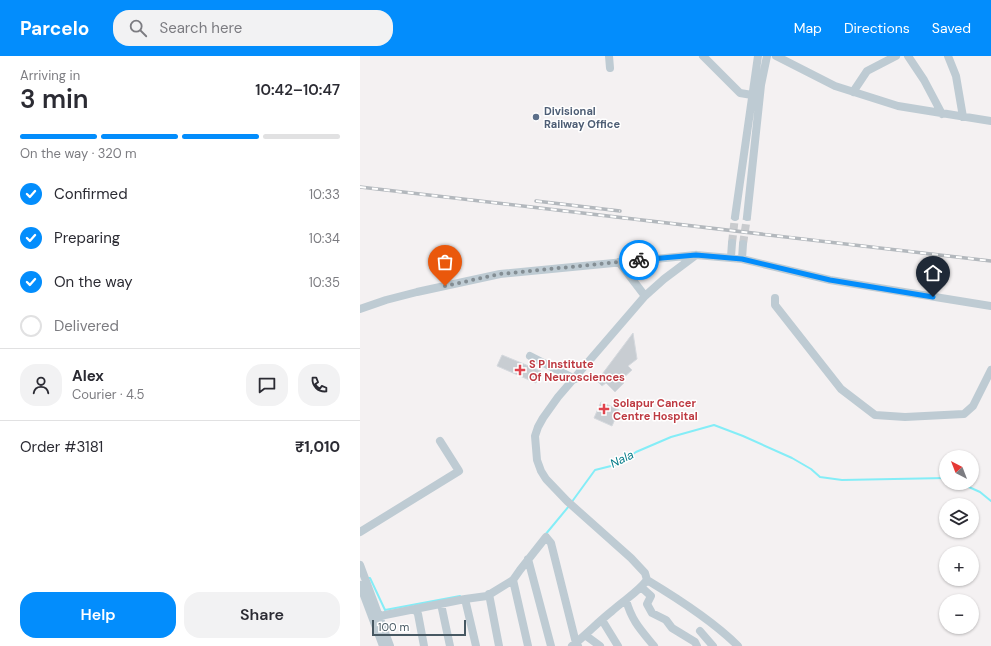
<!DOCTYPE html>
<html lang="en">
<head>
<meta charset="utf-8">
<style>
	:root { --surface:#fff; --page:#f2f2f3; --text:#2b2b33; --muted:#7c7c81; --line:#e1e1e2; --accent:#038dfc }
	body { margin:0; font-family:"DM Sans",sans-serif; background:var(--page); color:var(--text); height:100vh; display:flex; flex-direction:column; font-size:15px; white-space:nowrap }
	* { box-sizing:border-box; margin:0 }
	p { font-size:13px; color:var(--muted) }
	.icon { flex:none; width:22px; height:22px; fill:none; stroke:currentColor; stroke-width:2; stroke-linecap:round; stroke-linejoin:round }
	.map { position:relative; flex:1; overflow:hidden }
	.panel { display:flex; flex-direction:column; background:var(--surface); width:360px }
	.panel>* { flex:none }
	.needle { width:26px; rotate:318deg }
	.fabs { position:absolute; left:579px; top:394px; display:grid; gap:8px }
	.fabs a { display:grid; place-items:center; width:40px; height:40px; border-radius:50%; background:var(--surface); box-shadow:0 1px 3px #0004; font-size:20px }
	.scale { position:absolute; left:12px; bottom:10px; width:94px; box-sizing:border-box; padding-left:4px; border:2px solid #475862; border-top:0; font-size:11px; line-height:14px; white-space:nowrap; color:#475862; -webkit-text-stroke:3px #fff; paint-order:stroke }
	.pin { position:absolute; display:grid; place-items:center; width:34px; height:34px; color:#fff; margin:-41px -17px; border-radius:50% 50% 50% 0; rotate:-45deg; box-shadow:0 0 4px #0007 }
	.pin .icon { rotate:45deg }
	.courier { position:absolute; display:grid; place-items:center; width:40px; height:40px; margin:-20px; border:3px solid #038dfc; border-radius:50%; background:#fff; color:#222; box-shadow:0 1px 5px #0007 }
	.headline em { font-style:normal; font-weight:600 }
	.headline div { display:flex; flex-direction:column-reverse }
	.headline { display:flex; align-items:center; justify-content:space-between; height:68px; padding:0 20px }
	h1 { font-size:26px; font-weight:600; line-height:30px }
	.bar { display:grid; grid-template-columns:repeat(4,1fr); gap:6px 4px; align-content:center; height:48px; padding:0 20px }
	.bar i { height:5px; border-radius:3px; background:var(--line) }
	.bar .selected { background:var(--accent) }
	.bar p { grid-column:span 4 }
	.line { display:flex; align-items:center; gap:10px; padding:0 20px; border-top:1px solid var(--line) }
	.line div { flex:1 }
	.round { display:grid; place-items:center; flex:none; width:42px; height:42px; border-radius:16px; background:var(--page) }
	ol { padding:0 20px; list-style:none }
	li { display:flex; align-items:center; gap:12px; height:44px }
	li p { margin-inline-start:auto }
	li .icon { padding:4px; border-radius:50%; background:var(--accent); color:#fff; stroke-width:4 }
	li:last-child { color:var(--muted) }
	li i { width:22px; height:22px; border:2px solid var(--line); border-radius:50% }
	.cta { display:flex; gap:8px; margin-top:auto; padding:8px 20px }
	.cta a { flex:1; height:46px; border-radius:16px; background:var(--accent); color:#fff; font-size:16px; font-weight:600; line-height:46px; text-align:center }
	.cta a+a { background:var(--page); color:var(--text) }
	header { display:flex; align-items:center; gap:24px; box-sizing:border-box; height:56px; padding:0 20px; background:var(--accent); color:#fff }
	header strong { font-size:19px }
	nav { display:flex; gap:22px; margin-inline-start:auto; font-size:14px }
	.search { width:280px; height:36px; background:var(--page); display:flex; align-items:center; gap:10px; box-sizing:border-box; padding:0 14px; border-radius:16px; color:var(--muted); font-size:15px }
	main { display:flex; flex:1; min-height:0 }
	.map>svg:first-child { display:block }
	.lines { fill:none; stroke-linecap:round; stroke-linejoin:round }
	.stream { stroke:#84edf7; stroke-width:2 }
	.building { fill:#c8cdd2; stroke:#d5d9de }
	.minor-tunnel { stroke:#c9cbce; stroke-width:8; stroke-dasharray:8 4; stroke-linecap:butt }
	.minor { stroke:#becbd3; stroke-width:8 }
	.rail-casing { stroke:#b3b8bd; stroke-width:3.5 }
	.rail { stroke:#fff; stroke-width:2; stroke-dasharray:6; stroke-linecap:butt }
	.done { stroke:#848e94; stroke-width:4; stroke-dasharray:0 7.2 }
	.route { stroke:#038dfc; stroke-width:5 }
	.service-dot { fill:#5c6f8a; stroke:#fff; stroke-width:1.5 }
	.health-dot { fill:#e0444e; stroke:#fff; stroke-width:1.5 }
	.labels { text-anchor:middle; stroke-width:3; stroke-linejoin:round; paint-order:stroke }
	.service-label { font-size:11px; font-weight:bold; fill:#4e5e75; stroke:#fff; text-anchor:start }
	.health-label { font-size:11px; font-weight:bold; fill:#be3a42; stroke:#fff; text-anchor:start }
	.water-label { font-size:12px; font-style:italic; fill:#057c89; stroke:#fff }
</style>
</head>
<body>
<header>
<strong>Parcelo</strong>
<div class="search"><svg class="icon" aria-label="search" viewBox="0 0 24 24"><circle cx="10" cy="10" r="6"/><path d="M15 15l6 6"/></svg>Search here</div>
<nav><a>Map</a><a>Directions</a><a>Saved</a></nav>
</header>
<main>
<section class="panel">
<div class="headline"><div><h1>3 min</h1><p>Arriving in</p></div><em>10:42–10:47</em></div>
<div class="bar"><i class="selected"></i><i class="selected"></i><i class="selected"></i><i></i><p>On the way · 320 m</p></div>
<ol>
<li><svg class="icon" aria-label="check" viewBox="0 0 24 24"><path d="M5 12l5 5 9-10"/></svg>Confirmed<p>10:33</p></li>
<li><svg class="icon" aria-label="check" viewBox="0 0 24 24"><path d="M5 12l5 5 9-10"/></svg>Preparing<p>10:34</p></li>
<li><svg class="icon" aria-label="check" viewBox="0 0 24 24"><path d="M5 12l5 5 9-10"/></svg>On the way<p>10:35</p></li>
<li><i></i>Delivered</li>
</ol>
<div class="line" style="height:72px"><a class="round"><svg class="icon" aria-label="person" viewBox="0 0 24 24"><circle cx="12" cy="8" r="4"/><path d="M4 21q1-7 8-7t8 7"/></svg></a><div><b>Alex</b><p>Courier · 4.5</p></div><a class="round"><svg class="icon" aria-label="chat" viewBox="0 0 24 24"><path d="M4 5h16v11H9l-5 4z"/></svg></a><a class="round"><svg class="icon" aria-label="phone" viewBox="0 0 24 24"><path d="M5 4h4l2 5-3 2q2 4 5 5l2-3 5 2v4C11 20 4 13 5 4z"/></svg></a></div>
<div class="line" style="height:52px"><div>Order #3181</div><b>₹1,010</b></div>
<div class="cta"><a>Help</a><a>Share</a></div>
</section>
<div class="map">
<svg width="631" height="590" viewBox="0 0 631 590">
	<rect width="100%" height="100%" fill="#f4f1f2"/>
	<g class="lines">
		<path class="stream" d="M600,427L620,436L631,445
			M211,447L235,414L259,408L276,396L311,381L354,369L383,380L432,402L451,413L460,421L482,424L586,422
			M185,479L209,450
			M7,522H10L25,554L100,540"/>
	</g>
	<path class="building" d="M273,277L277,303L268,310L272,314L261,324L264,327L255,336L246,327L242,330L237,325Z
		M142,299L181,315L176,327L137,310Z
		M241,346L259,354L252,370L234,362Z"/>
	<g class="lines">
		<path class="minor-tunnel" d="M372,187L375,161
			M383,188L387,161"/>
		<path class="minor" d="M249,0L250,12
			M343,0L380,37L392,39
			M416,0L475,30L538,50L631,65
			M548,0L564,24L582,58
			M588,0L596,20L603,61
			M493,36L507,15L536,0
			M375,161L398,0
			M387,161L401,29L407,0
			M371,201L372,187
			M382,203L383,188
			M285,240L304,223L336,199
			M415,242V249L481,333L515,359L545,361L604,358L613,350L631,314
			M0,253L26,244L57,236L140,218L336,199L382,203L470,224L631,250
			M170,300L215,323
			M0,476L99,415L80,385
			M168,503L191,590
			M0,509L30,590
			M153,524L168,590
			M287,524C317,542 353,565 378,590
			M0,529L23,590
			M281,531L291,540L287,548L292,557L306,564L312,572L335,586L337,590
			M129,538L139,590
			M105,543L116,590
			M266,544C272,565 280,573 294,590
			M81,548L90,590
			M55,553L58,558L64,590
			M20,560L105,543L127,540L153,524L160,514L186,481L191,487L216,587L218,590
			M242,564L258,590
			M340,575L353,590
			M225,579L240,590
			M212,590C226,579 238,566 252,555C264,544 277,537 287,524L285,517L271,502L207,445L186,423L181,415L177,404L175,380L178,371L183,362L198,341L285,240L259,206"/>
		<g class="rail-casing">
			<path id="rail" d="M0,131L631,205
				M176,145L260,155"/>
		</g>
		<use href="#rail" class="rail"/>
	</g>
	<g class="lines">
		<path class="done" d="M85,230L140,218L279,204"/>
		<path class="route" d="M279,204L336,199L382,203L470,224L573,241"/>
	</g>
	<circle class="service-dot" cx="176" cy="61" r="4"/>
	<g class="health-dot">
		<path d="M158 308h4v4h4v4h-4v4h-4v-4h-4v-4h4z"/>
		<path d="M242 347h4v4h4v4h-4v4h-4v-4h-4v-4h4z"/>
	</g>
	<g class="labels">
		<g class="service-label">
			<text x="184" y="59">Divisional<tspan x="184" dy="13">Railway Office</tspan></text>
		</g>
		<g class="health-label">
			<text x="169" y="312">S P Institute<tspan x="169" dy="13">Of Neurosciences</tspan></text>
			<text x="253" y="351">Solapur Cancer<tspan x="253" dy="13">Centre Hospital</tspan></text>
		</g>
		<g class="water-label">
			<text transform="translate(262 403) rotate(-26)" y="4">Nala</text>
		</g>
	</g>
</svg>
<div class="fabs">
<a><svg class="needle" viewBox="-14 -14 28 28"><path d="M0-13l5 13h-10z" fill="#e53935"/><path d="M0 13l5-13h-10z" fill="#7c7c81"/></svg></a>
<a><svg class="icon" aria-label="layers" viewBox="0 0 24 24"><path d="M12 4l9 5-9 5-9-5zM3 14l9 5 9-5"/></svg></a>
<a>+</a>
<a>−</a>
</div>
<div class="scale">100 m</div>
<div class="pin" style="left:85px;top:230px;background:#ea580c"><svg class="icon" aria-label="bag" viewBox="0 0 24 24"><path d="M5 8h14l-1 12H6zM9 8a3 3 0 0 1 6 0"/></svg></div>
<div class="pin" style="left:573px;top:241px;background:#1f2937"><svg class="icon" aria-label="home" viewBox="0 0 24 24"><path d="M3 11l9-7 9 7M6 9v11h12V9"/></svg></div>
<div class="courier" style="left:279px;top:204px"><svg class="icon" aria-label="bike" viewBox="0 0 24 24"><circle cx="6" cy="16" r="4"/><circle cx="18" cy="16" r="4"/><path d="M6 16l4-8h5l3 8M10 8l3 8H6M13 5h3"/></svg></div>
</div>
</main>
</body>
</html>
